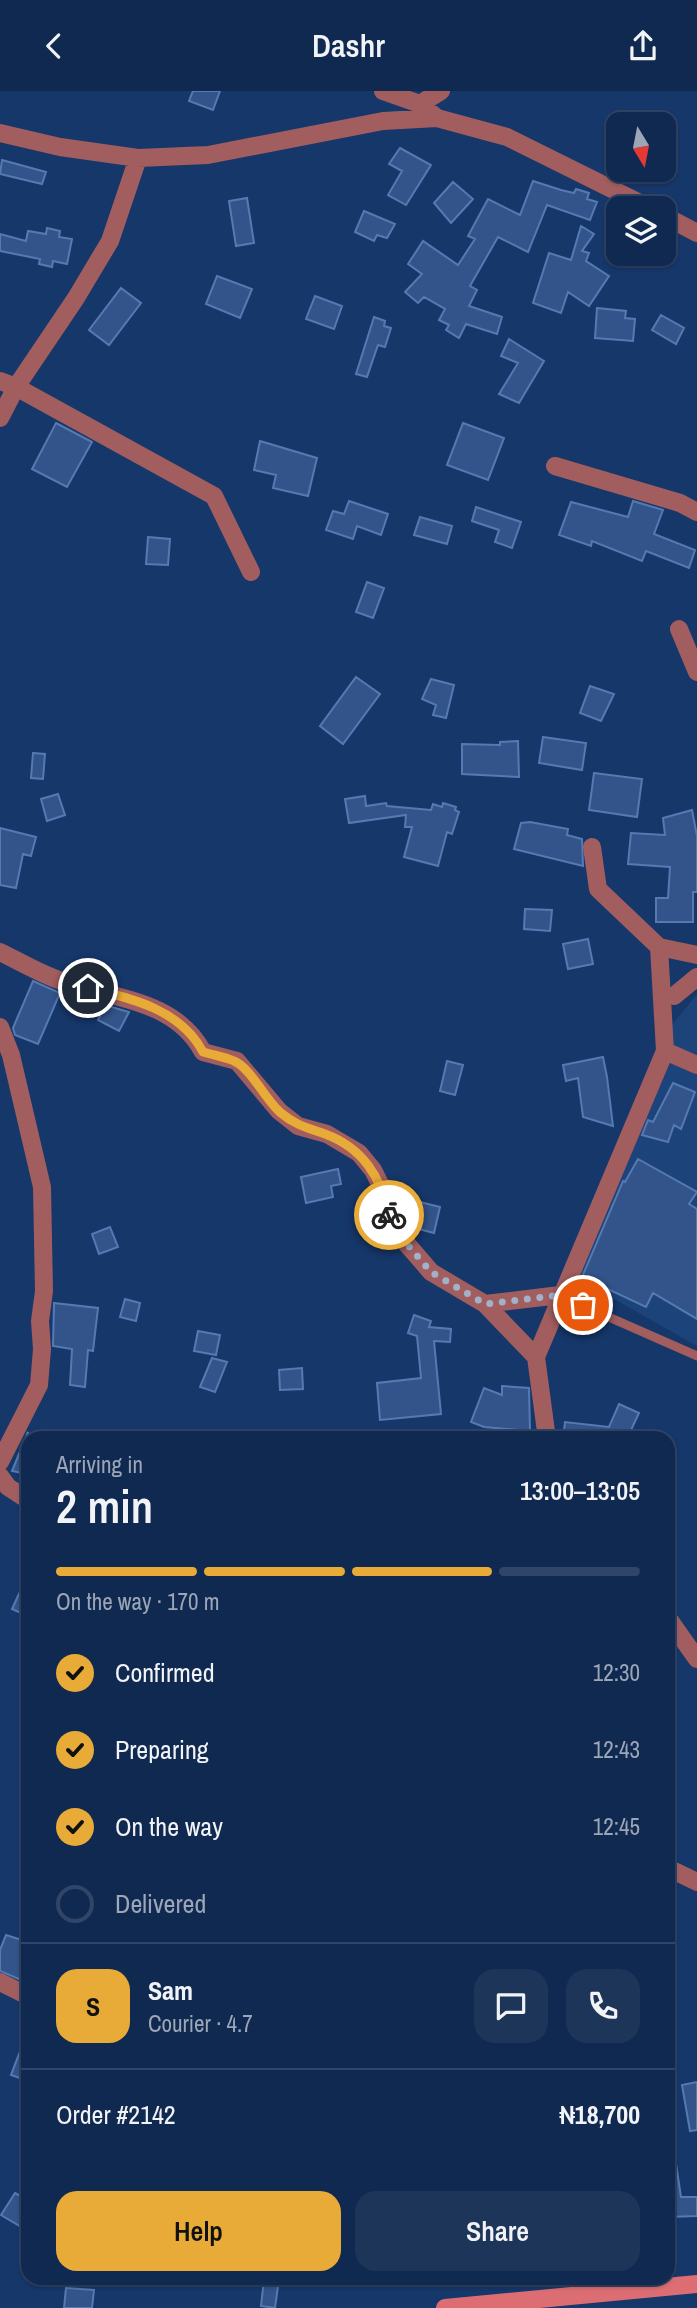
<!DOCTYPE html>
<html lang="en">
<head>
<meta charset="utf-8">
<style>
	:root { --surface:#102950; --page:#1e355a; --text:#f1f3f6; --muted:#9ca6b7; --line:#304567; --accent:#e8ab37 }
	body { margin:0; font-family:"Archivo Narrow",sans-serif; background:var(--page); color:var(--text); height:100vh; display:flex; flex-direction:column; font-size:26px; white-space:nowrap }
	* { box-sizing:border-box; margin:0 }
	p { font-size:23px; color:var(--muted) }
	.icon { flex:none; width:38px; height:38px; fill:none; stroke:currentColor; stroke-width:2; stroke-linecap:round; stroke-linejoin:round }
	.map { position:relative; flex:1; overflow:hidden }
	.side { position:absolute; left:21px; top:1340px; width:654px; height:854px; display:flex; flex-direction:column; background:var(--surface); border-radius:21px; box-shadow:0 2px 5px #0004,0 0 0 2px var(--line) }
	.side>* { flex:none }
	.needle { width:46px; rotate:170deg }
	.buttons { position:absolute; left:606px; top:21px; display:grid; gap:14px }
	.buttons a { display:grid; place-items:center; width:70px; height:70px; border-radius:14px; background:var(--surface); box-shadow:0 2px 5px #0004,0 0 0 2px var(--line); font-size:35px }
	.pin { position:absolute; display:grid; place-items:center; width:60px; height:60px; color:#fff; margin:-30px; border:4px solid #fff; border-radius:50%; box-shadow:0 2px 7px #0007 }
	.courier { position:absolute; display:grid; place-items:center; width:70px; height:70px; margin:-35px; border:5px solid #e8ab37; border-radius:50%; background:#fff; color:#222; box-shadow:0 2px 9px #0007 }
	.overview em { font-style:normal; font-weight:600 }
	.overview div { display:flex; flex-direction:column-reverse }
	.overview { display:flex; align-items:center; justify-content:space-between; height:119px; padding:0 35px }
	h1 { font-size:46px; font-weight:600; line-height:52px }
	.bar { display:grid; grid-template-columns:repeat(4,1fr); gap:10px 7px; align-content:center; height:84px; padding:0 35px }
	.bar i { height:9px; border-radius:5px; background:var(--line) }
	.bar .current { background:var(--accent) }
	.bar p { grid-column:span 4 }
	.line { display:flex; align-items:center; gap:18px; padding:0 35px; border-top:2px solid var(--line) }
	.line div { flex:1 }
	.round { display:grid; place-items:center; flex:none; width:74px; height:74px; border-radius:21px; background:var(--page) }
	ol { padding:0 35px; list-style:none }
	li { display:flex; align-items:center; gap:21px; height:77px }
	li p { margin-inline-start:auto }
	li .icon { padding:7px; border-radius:50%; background:var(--accent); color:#111; stroke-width:4 }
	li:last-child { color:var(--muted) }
	li i { width:38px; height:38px; border:4px solid var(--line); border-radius:50% }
	.primary-button { display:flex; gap:14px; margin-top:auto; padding:14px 35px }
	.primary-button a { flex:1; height:80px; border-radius:21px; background:var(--accent); color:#111; font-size:28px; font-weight:600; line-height:80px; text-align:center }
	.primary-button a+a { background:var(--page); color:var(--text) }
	header { display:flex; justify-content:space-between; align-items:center; height:91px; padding:0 35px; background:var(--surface); font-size:32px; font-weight:600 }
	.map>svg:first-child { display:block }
	.built { fill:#1d437b }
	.building { fill:#32548a; stroke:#557ab2; stroke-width:2 }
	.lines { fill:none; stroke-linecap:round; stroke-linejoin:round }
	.service { stroke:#a25d5f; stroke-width:9 }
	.minor { stroke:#a25d5f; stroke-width:18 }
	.secondary { stroke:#dc6e73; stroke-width:18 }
	.done { stroke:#a2b1c7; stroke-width:7; stroke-dasharray:0 12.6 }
	.route { stroke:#e8ab37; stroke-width:9 }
</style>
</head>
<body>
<header><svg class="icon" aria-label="back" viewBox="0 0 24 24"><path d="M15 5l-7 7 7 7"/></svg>Dashr<svg class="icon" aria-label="share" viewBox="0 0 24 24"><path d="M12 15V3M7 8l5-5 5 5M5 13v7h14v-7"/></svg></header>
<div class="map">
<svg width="697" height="2217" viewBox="0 0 697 2217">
	<rect width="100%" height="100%" fill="#16376a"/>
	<path class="built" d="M697,903V1255L563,1179L660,949Z"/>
	<path class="building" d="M193,0H220L213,19L189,10Z
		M400,57L431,74L406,114L388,104L402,80L389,73Z
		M2,69L46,81L42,93L0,83Z
		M533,90L561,99L574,102L576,98L589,102L587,108L597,111L590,129L547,114L528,161L498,146L470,195L477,199L469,215L502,226L497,243L466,233L459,247L446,239L449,234L439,229L445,218L424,206L418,212L405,201L422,183L408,173L423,150L458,174L475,148L468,145L488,108L520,124Z
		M453,91L473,108L451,132L434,112Z
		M247,107L254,152L236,155L229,110Z
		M364,120L395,133L387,147L377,144L374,150L355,141Z
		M581,135L594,143L582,160L589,162L586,170L609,185L589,215L568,201L561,222L533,212L549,162L571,169Z
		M47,137L60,140L59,146L72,148L67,173L53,170L52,176L39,173L40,168L0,160V143L26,150L28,140L46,143Z
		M217,185L252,198L240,227L206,213Z
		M121,197L141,212L109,254L89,239Z
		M315,205L342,215L334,238L306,228Z
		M597,217L626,220L625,227L635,228L633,250L595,247Z
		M661,224L684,237L676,253L652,239Z
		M374,226L385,230L384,235L391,237L385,256L378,254L367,286L356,283Z
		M509,248L544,270L519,312L499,303L518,272L501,265Z
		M56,332L92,351L67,396L32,378Z
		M463,332L504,347L488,389L447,374Z
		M260,350L317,367L308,405L273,397L276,384L254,379Z
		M349,410L388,423L381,444L357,435L353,448L326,439L333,420L344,423Z
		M633,410L663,419L654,443L695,459L689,477L646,460L642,470L592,450L591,455L559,444L571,411L628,426Z
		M476,416L521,431L512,457L495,451L499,439L472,430Z
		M420,426L452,435L447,453L414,444Z
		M148,446L170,448L168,474L146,473Z
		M367,491L384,497L373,527L356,521Z
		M356,586L380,603L343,653L320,635Z
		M431,588L454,594L446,627L433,624L436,614L422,608Z
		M590,595L614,603L601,630L580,622Z
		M543,646L586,652L582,679L539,672Z
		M518,650L519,686L462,683V653L500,654V651Z
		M33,662L45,663L43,688L31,687Z
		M594,682L642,688L637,726L589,719Z
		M58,703L65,724L47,730L41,708Z
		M365,705L366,715L386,712L387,715L431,719L433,713L442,716L443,712L456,716L455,719L459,721L452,743L447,741L438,775L404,766L412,736H405L406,724L349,732L345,708Z
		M692,719L697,745V801H693V831H656V807H668L670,776L628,773L631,742L665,744L663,727Z
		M530,731L568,738L567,744L582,748L583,775L514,758L521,732Z
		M0,737L36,746L31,765L23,763L16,797L0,794Z
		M525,818L552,819L550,840L524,838Z
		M588,848L593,873L568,878L563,853Z
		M33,890L60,902L38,953L15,944L13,937Z
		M105,914L129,921L119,940L98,929Z
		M603,966L607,986L613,1035L583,1026L578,987L566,990L563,974Z
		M447,970L463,974L455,1004L440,1000Z
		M673,992L695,1001L681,1038L674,1034L668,1051L642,1044L648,1029L653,1031Z
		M638,1068L697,1101L689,1113L697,1118V1228L653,1202L646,1216L582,1186L623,1090L625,1091Z
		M338,1078L341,1093L331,1095L333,1106L306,1112L301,1086Z
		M404,1107L440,1116L434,1142L410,1136L401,1122Z
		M110,1136L118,1156L99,1163L92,1143Z
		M125,1208L140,1212L136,1230L120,1226Z
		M54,1212L98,1217L93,1260L88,1259L85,1296L70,1294L72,1258L53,1255Z
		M414,1224L431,1230L429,1236L451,1238L450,1251L434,1250L441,1323L380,1329L377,1292L421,1287L417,1245L408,1242Z
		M198,1240L220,1244L216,1264L194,1260Z
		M212,1267L227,1271L215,1301L200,1296Z
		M302,1277L303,1298L280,1299L279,1279Z
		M502,1295L529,1297L530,1340L484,1336L471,1331L484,1297L502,1304Z
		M619,1313L639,1322L631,1339L632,1348H563L565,1331L609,1336Z
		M28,1341V1383L12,1380Z
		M28,1483V1516L25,1524L12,1518Z
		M6,1844L28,1851V1892L0,1880V1859Z
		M27,1942L28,1943V1990L11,1984Z
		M697,1991V2039L690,2040L682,1994Z
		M676,2073L681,2106H697V2125L668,2126V2074Z
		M15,2102L28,2109V2140L1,2124Z
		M264,2188H279L275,2217L261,2215Z
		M66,2197L94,2199L92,2217H64Z"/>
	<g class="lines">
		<path class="service" d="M561,1205L697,1265"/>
		<path class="minor" d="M383,0L420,13L437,27
			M420,13L441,0
			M0,42L60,56L138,67L208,64L383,30L437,27L507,46L650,117
			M138,67L110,150L76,207L16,296L214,405L251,481
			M663,124L697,142
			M0,290L16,296L0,327
			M555,375L680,412L697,421
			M679,538L697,581
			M592,756L598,798L659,856L697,864
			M0,861C24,873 48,887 74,894C121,908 177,912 203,961L237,970L279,1020L298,1035L327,1043L359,1062L373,1079L384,1101L389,1124L406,1152L431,1181L485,1213L536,1266
			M674,905L697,886
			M0,936L11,964L42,1096L44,1200L40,1230L42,1258L39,1294L0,1371
			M665,960L697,974
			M485,1213L560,1204
			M547,1348L536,1266L665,960L659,856
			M0,1385L8,1396L28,1409
			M668,1527L697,1568
			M668,1777L697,1791
			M0,1891L28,1905"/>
		<path class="secondary" d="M445,2217L697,2193"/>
	</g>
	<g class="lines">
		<path class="done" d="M389,1124L406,1152L431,1181L485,1213L560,1204L583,1214"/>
		<path class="route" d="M88,897C132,907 181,919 203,961C213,964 225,966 234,970C251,977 266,1010 281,1022C295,1034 308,1037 325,1043C363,1057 381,1086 389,1124"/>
	</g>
</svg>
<div class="buttons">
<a><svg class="needle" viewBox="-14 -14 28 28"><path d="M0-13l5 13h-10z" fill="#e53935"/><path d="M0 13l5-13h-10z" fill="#9ca6b7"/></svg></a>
<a><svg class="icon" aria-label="layers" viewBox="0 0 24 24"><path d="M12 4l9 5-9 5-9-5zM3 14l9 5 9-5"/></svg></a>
</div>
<div class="pin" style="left:583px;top:1214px;background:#ea580c"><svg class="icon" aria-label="bag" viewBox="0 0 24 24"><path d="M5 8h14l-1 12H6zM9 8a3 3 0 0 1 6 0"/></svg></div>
<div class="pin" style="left:88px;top:897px;background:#1f2937"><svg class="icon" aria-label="home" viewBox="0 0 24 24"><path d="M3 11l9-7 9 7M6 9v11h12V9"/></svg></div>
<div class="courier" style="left:389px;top:1124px"><svg class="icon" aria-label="bike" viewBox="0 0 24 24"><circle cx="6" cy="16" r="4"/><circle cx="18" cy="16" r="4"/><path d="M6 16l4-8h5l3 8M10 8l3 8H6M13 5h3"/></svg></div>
<section class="side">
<div class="overview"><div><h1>2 min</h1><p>Arriving in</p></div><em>13:00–13:05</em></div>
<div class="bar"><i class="current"></i><i class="current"></i><i class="current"></i><i></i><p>On the way · 170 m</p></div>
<ol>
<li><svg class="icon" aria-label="check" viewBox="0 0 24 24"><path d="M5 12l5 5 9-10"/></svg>Confirmed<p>12:30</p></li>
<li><svg class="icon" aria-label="check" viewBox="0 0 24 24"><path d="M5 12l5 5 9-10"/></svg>Preparing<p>12:43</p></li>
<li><svg class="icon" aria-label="check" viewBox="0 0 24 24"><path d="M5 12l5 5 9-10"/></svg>On the way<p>12:45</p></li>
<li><i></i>Delivered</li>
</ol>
<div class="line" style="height:126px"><b class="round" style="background:var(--accent);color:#111">S</b><div><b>Sam</b><p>Courier · 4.7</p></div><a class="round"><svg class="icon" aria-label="chat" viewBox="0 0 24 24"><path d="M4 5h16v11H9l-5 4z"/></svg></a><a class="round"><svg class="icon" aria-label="phone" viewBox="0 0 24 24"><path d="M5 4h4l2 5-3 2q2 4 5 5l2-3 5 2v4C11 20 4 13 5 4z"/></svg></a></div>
<div class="line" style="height:91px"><div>Order #2142</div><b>₦18,700</b></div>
<div class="primary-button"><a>Help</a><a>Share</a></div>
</section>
</div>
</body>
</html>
